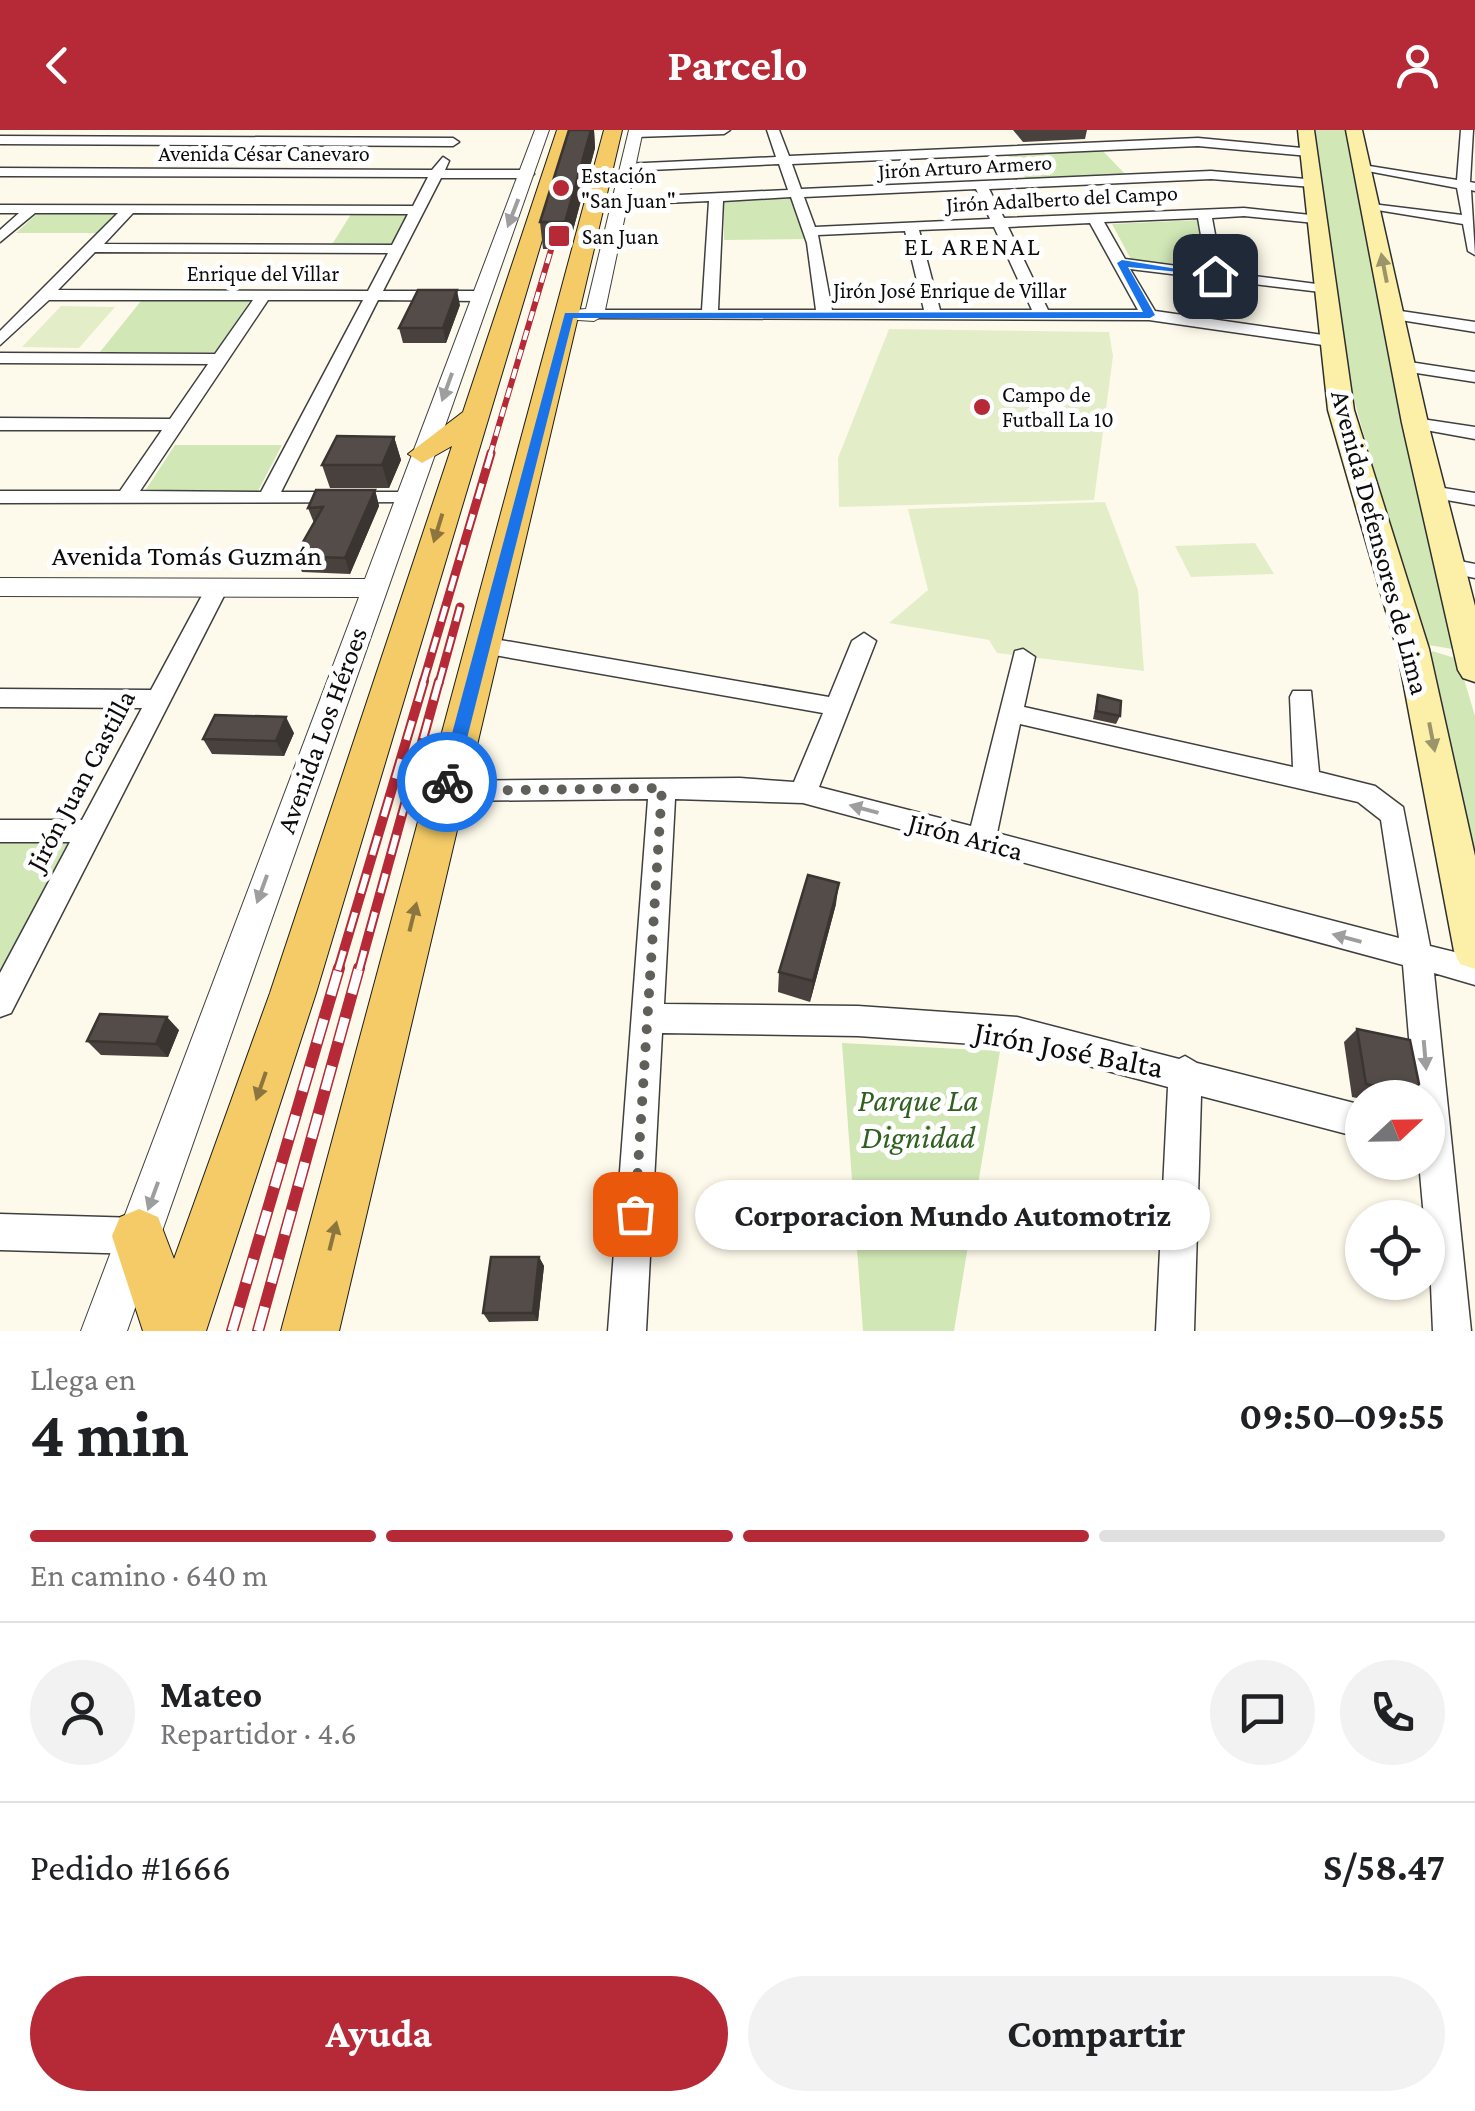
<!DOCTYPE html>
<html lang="es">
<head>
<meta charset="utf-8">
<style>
	:root { --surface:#fff; --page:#f2f2f2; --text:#202124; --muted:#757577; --line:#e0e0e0; --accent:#b62936 }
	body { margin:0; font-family:"Crimson Pro",serif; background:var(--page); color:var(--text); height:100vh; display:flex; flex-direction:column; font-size:38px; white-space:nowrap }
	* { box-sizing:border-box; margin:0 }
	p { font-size:32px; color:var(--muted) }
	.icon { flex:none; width:55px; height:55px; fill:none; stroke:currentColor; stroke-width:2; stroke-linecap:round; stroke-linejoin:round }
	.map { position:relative; height:1201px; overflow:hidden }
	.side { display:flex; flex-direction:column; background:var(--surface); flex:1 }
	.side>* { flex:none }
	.needle { width:65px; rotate:68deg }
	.buttons { position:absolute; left:1345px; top:950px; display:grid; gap:20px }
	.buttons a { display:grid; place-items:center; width:100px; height:100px; border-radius:50%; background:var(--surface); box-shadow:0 2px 8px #0004; font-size:50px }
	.pin { position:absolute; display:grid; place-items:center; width:85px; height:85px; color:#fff; margin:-42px; border-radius:20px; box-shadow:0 5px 15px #0006 }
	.courier { position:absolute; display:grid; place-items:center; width:100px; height:100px; margin:-50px; border:8px solid #1a73e8; border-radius:50%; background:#fff; color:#222; box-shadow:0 2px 12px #0007 }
	.bubble { position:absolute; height:70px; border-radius:35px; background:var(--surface); box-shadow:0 2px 8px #0004; font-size:32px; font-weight:700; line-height:70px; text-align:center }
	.head em { font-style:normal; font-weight:700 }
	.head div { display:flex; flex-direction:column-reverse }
	.head { display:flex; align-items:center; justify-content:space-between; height:170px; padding:0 30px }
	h1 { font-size:65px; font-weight:700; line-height:75px }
	.bar { display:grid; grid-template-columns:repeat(4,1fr); gap:15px 10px; align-content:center; height:120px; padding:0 30px }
	.bar i { height:12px; border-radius:8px; background:var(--line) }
	.bar .active { background:var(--accent) }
	.bar p { grid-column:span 4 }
	.line { display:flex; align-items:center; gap:25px; padding:0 30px; border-top:2px solid var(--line) }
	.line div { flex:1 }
	.round { display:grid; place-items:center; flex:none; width:105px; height:105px; border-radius:52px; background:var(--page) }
	.cta { display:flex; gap:20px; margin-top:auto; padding:20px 30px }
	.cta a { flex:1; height:115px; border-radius:60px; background:var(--accent); color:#fff; font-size:40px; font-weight:700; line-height:115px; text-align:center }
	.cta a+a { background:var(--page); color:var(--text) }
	header { display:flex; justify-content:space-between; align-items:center; height:130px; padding:0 30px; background:var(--accent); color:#fff; font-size:45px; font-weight:700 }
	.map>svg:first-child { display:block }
	.green { fill:#d1e7b6 }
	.pitch { fill:#e3eec8 }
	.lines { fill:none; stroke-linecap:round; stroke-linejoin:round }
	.minor-casing { stroke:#3f3f3f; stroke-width:3 }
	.tertiary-casing { stroke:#3f3f3f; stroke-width:2 }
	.secondary-casing { stroke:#2e2e2e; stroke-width:3 }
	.primary-casing { stroke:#1d1d1d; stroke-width:2 }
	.minor { fill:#fff; fill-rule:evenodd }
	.tertiary { fill:#fff; fill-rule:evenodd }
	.secondary { fill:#fcefa8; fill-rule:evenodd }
	.primary { fill:#f4cb66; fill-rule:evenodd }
	.rail-far3-casing { stroke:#b62936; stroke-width:6 }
	.rail-far2-casing { stroke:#b62936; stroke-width:9 }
	.rail-far1-casing { stroke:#b62936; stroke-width:10 }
	.rail-casing { stroke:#b62936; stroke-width:12 }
	.rail-far3 { stroke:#fff; stroke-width:4; stroke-dasharray:10; stroke-linecap:butt }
	.rail-far2 { stroke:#fff; stroke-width:5; stroke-dasharray:16; stroke-linecap:butt }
	.rail-far1 { stroke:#fff; stroke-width:6; stroke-dasharray:20; stroke-linecap:butt }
	.rail { stroke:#fff; stroke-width:9; stroke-dasharray:25; stroke-linecap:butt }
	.wall { fill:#48413e }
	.shaded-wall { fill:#3b3532 }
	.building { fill:#544c48; stroke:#3b3532; stroke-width:2.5 }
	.oneway { fill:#9e9e9e }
	.oneway2 { fill:#9c946a }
	.oneway3 { fill:#8c753e }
	.route { fill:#1a73e8 }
	.done { stroke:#615f5a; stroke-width:10; stroke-dasharray:0 18 }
	.poi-dot { fill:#b62936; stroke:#fff; stroke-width:4 }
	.labels { text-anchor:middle; stroke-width:10; stroke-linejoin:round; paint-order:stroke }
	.far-street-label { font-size:22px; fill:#0c0c0c; stroke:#fff }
	.far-poi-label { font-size:22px; fill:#0c0c0c; stroke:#fff; text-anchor:start }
	.far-neighbourhood-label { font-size:25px; letter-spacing:2.5px; fill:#0c0c0c; stroke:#fff }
	.street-label { font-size:28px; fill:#0c0c0c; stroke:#fff }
	.near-street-label { font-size:32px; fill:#0c0c0c; stroke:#fff }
	.near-park-label { font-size:32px; font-style:italic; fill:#2f601f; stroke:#fff }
</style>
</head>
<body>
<header><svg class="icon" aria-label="back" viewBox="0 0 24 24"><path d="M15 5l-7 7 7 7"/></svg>Parcelo<svg class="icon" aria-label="person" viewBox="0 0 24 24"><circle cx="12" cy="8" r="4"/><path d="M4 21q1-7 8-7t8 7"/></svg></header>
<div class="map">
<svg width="1475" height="1201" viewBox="0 0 1475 1201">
	<rect width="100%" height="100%" fill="#fefaeb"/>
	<path class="green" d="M1315,0H1349L1459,520L1422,514L1340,219Z
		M1102,20L1127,46L1028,51L1007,24Z
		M795,67L808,109L724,110V69Z
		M353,81H409L391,116H331Z
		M39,82H118L97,103H16Z
		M1199,90L1205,142L1133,133L1112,94Z
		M141,171H250L215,222H100Z
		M175,315H282L258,361H145Z
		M1432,521L1458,529L1475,586V734L1429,527Z
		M0,712H71L0,845Z
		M842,913L1000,921L954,1201H863Z"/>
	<path class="pitch" d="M61,176L115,177L79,218L22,217Z
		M889,199L1109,202L1113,226L1094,370L839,377L838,328Z
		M1105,372L1138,460L1144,541L997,523L989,510L889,493L928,460L908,379Z
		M1255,413L1274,444L1191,447L1175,416Z"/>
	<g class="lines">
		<g class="minor-casing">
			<path id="minor" d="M634,0H730L724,4L636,7L630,3Z
				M767,0H779L789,26L1198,8L1313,19L1309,26L1198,16L792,34L801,59L1211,41L1318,50L1320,53L1313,57L1211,49L989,59L1004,88L1244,78L1320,86V92L1315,93L1244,86L1212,88L1222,142L1324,155L1329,157V163L1130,139L1155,181L1330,206L1338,211L1330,216L1149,190L588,188V182L594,180H702L709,71L620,75L613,71L615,68L788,60L779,34L628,41L623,34L776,27ZM976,59L990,89L815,97L804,67ZM791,67L807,113L816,180H718L723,71ZM1198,88L1207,140L1125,129L1104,92ZM1090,93L1138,180H1048L1008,97ZM994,97L1032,180H940L919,100ZM905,101L924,180H832L818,105Z
				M1461,0H1473L1470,52L1475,53V61L1471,60L1475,125L1468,121L1463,94L1365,78L1372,74L1462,85L1457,58L1357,39L1363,35L1457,50Z
				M0,6L453,8L459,12L453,16L0,14Z
				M443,27L449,31L445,40H528L534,44L528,48H441L383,161H480L488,166L480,171L378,170L281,362H406L413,364V372L0,373V361H120L162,300H0V288L170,289L208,234L0,233V223L215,224L253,170H49L0,215V201L118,83H35L0,112V100L19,83H0V75L413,76L428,47L0,46V38L432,40ZM133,83L408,84L392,115L104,114ZM95,122L388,123L368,161L58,160ZM268,170H363L261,362L140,361Z
				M1394,180L1475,192V202L1388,188V182Z
				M1403,231L1475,242V252L1397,240L1394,236Z
				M1415,288L1475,297V309L1409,297V289Z
				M1431,356L1475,363V375L1424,366V358Z
				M1450,429L1475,434V448L1442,441L1439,436L1442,431Z
				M217,451L228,458L11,883L0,887V843L70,712H0V690H82L142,578L0,577V559L151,560L206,458Z
				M864,503L876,511L819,657L971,696L1015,521L1023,519L1035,527L1024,577L1293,637L1290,567L1293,561H1311L1319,642L1375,656L1403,677L1430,816L1475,827V855L1434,843L1471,1201H1433L1428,1088H1424L1419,1032H1428V968H1414L1403,835L803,673L675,669L664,874L858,876L1017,887L1179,929L1185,926L1197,933L1362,975V1008L1201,966L1194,1201H1156L1168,957L1017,917L858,906L662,903L646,1201H608L648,669L445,671L436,668L432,661L436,654L445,651L740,648L794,652L823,583L483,523L471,515L483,507L829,567L852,511ZM1020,594L1358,672L1381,690L1399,808L997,703Z
				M0,1084L139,1088L152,1093L157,1106L152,1119L139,1124L0,1120Z"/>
		</g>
		<g class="tertiary-casing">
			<path id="tertiary" d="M535,0H549L127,1201H81L359,467L0,466V448L365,449Z
				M629,0H643L604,185L594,191L562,189V181L586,179Z"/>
		</g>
		<g class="secondary-casing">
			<path id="secondary" d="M1298,0H1314L1354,280L1429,519L1475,726V839L1460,834L1454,821L1397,519L1328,280Z
				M1346,0H1362L1428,293L1475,476V552L1463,548L1458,540L1402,293Z"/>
		</g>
		<g class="primary-casing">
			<path id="primary" d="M557,0H575L316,863L206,1201H143L112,1106L120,1087L139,1079L158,1087L174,1129L270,863L452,316L422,333L408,324L463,282Z
				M604,0H622L339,1201H281Z"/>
		</g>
		<use href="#minor" class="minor"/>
		<use href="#tertiary" class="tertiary"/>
		<use href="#secondary" class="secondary"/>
		<use href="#primary" class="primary"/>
		<g class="rail-far3-casing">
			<path id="rail-far3" d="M490,325L559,93"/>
		</g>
		<g class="rail-far2-casing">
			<path id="rail-far2" d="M423,553L491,323
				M439,553L460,477"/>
		</g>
		<g class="rail-far1-casing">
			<path id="rail-far1" d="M338,840L424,551
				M359,840L439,551"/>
		</g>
		<g class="rail-casing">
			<path id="rail" d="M232,1201L339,838
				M258,1201L359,838"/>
		</g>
		<use href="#rail-far3" class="rail-far3"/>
		<use href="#rail-far2" class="rail-far2"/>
		<use href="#rail-far1" class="rail-far1"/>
		<use href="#rail" class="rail"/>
	</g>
	<path class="wall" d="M569,0H594L595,18L568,119H543L540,92Z
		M1013,0H1087L1085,9L1023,12Z
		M460,175L446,213H403L399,198Z
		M394,307L401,330L389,358H330L322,335Z
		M375,360L379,376L350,444L302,442L295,426L314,393L308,378Z
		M1098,565L1120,586L1116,594L1093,589Z
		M294,603L284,626L212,624L203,609Z
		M836,774L810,872L778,862L779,842Z
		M1357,899L1410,965L1407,968H1362V969L1352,967L1344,912Z
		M179,900L168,927L101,925L87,911Z
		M539,1127L544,1136L538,1191L489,1192L483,1183Z"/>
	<path class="shaded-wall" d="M591,0H594L595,18L568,119L565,92Z
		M457,160L460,175L446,213L443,198Z
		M394,307L401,330L389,358L382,335Z
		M375,360L379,376L350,444L345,428Z
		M286,587L294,603L284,626L276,611Z
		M839,753L836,774L810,872L813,851Z
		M167,887L179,900L168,927L156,914Z
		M539,1127L544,1136L538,1191L533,1183Z"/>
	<path class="building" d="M569,0H591L565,92H540Z
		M418,160H457L443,198H399Z
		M337,306L394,307L382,335H322Z
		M316,360H375L345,428L295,426L323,377L308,378Z
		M1098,565L1121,571L1120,586L1096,581Z
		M215,585L286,587L276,611L203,609Z
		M808,745L839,753L813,851L779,842Z
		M100,884L167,887L156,914L87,911Z
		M1357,899L1410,910L1419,954L1410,965L1366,954Z
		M491,1127H539L533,1183H483Z"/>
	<defs><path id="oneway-solid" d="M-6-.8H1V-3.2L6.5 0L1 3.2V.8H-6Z" transform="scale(2.5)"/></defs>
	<g class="oneway">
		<use href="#oneway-solid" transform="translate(513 83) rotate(111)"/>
		<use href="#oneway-solid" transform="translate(447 257) rotate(110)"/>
		<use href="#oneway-solid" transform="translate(864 679) rotate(-165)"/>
		<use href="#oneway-solid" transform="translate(262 759) rotate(110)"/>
		<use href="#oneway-solid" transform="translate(1347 808) rotate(-165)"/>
		<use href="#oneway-solid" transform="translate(1425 925) rotate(85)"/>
		<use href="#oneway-solid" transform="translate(153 1066) rotate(110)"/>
	</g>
	<g class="oneway2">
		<use href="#oneway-solid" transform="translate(1384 138) rotate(-101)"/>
		<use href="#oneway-solid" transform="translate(1432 607) rotate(79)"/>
	</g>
	<g class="oneway3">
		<use href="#oneway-solid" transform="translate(438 398) rotate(107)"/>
		<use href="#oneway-solid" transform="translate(413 787) rotate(-76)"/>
		<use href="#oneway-solid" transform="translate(261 956) rotate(109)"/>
		<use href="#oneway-solid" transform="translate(333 1106) rotate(-76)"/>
	</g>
	<path class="route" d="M1122,130L1220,146L1128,137L1155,185L1150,188H573L456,652L453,657H441L439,652L565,183L1143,182L1117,133Z"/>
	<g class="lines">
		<path class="done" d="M447,652L445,661L662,658L635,1084"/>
	</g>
	<g class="poi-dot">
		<circle cx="561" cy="58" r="10"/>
		<rect x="547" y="94" width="24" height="24" rx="5"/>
		<circle cx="982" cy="277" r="10"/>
	</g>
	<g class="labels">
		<g class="far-street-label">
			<text x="264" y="31">Avenida César Canevaro</text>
			<text transform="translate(965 36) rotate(-3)" y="8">Jirón Arturo Armero</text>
			<text transform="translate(1062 68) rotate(-3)" y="8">Jirón Adalberto del Campo</text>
			<text x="263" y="151">Enrique del Villar</text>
			<text x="950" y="168">Jirón José Enrique de Villar</text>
		</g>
		<g class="far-poi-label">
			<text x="581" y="53">Estación<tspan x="581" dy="25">"San Juan"</tspan></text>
			<text x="582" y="114">San Juan</text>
			<text x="1002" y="272">Campo de<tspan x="1002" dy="25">Futball La 10</tspan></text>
		</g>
		<g class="far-neighbourhood-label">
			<text x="973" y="125">EL ARENAL</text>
		</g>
		<g class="street-label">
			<text transform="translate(1381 412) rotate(75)" y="10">Avenida Defensores de Lima</text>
			<text x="187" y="435">Avenida Tomás Guzmán</text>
			<text transform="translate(321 600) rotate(-70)" y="10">Avenida Los Héroes</text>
			<text transform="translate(80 650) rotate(-62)" y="10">Jirón Juan Castilla</text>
			<text transform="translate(966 706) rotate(15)" y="10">Jirón Arica</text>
		</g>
		<g class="near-street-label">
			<text transform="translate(1069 919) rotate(11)" y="11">Jirón José Balta</text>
		</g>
		<g class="near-park-label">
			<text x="918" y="981">Parque La<tspan x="918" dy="37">Dignidad</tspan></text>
		</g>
	</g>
</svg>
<div class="buttons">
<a><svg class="needle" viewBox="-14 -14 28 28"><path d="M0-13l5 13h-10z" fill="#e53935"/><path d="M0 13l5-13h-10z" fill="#757577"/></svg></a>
<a><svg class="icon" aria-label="locate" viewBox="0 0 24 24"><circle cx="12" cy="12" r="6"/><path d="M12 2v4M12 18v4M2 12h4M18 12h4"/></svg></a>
</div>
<div class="pin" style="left:635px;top:1084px;background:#ea580c"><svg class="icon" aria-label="bag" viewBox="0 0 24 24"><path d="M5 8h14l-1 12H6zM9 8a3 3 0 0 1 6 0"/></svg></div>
<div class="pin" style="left:1215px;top:146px;background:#1f2937"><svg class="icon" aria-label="home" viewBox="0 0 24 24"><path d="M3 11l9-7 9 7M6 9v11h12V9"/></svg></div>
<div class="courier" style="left:447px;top:652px"><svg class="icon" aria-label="bike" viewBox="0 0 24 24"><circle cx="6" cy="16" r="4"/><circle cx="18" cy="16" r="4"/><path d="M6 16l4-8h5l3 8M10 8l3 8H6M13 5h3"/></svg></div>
<div class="bubble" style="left:695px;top:1050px;width:515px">Corporacion Mundo Automotriz</div>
</div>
<section class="side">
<div class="head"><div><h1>4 min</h1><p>Llega en</p></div><em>09:50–09:55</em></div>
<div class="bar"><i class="active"></i><i class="active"></i><i class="active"></i><i></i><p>En camino · 640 m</p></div>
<div class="line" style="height:180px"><a class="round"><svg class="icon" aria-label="person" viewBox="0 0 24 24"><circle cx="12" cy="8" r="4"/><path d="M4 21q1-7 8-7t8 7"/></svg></a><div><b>Mateo</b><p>Repartidor · 4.6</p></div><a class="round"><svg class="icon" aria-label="chat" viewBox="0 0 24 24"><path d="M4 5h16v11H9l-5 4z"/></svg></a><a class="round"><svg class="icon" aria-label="phone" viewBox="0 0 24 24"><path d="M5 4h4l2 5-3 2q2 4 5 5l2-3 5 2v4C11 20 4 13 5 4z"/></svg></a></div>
<div class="line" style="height:130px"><div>Pedido #1666</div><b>S/58.47</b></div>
<div class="cta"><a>Ayuda</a><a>Compartir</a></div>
</section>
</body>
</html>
